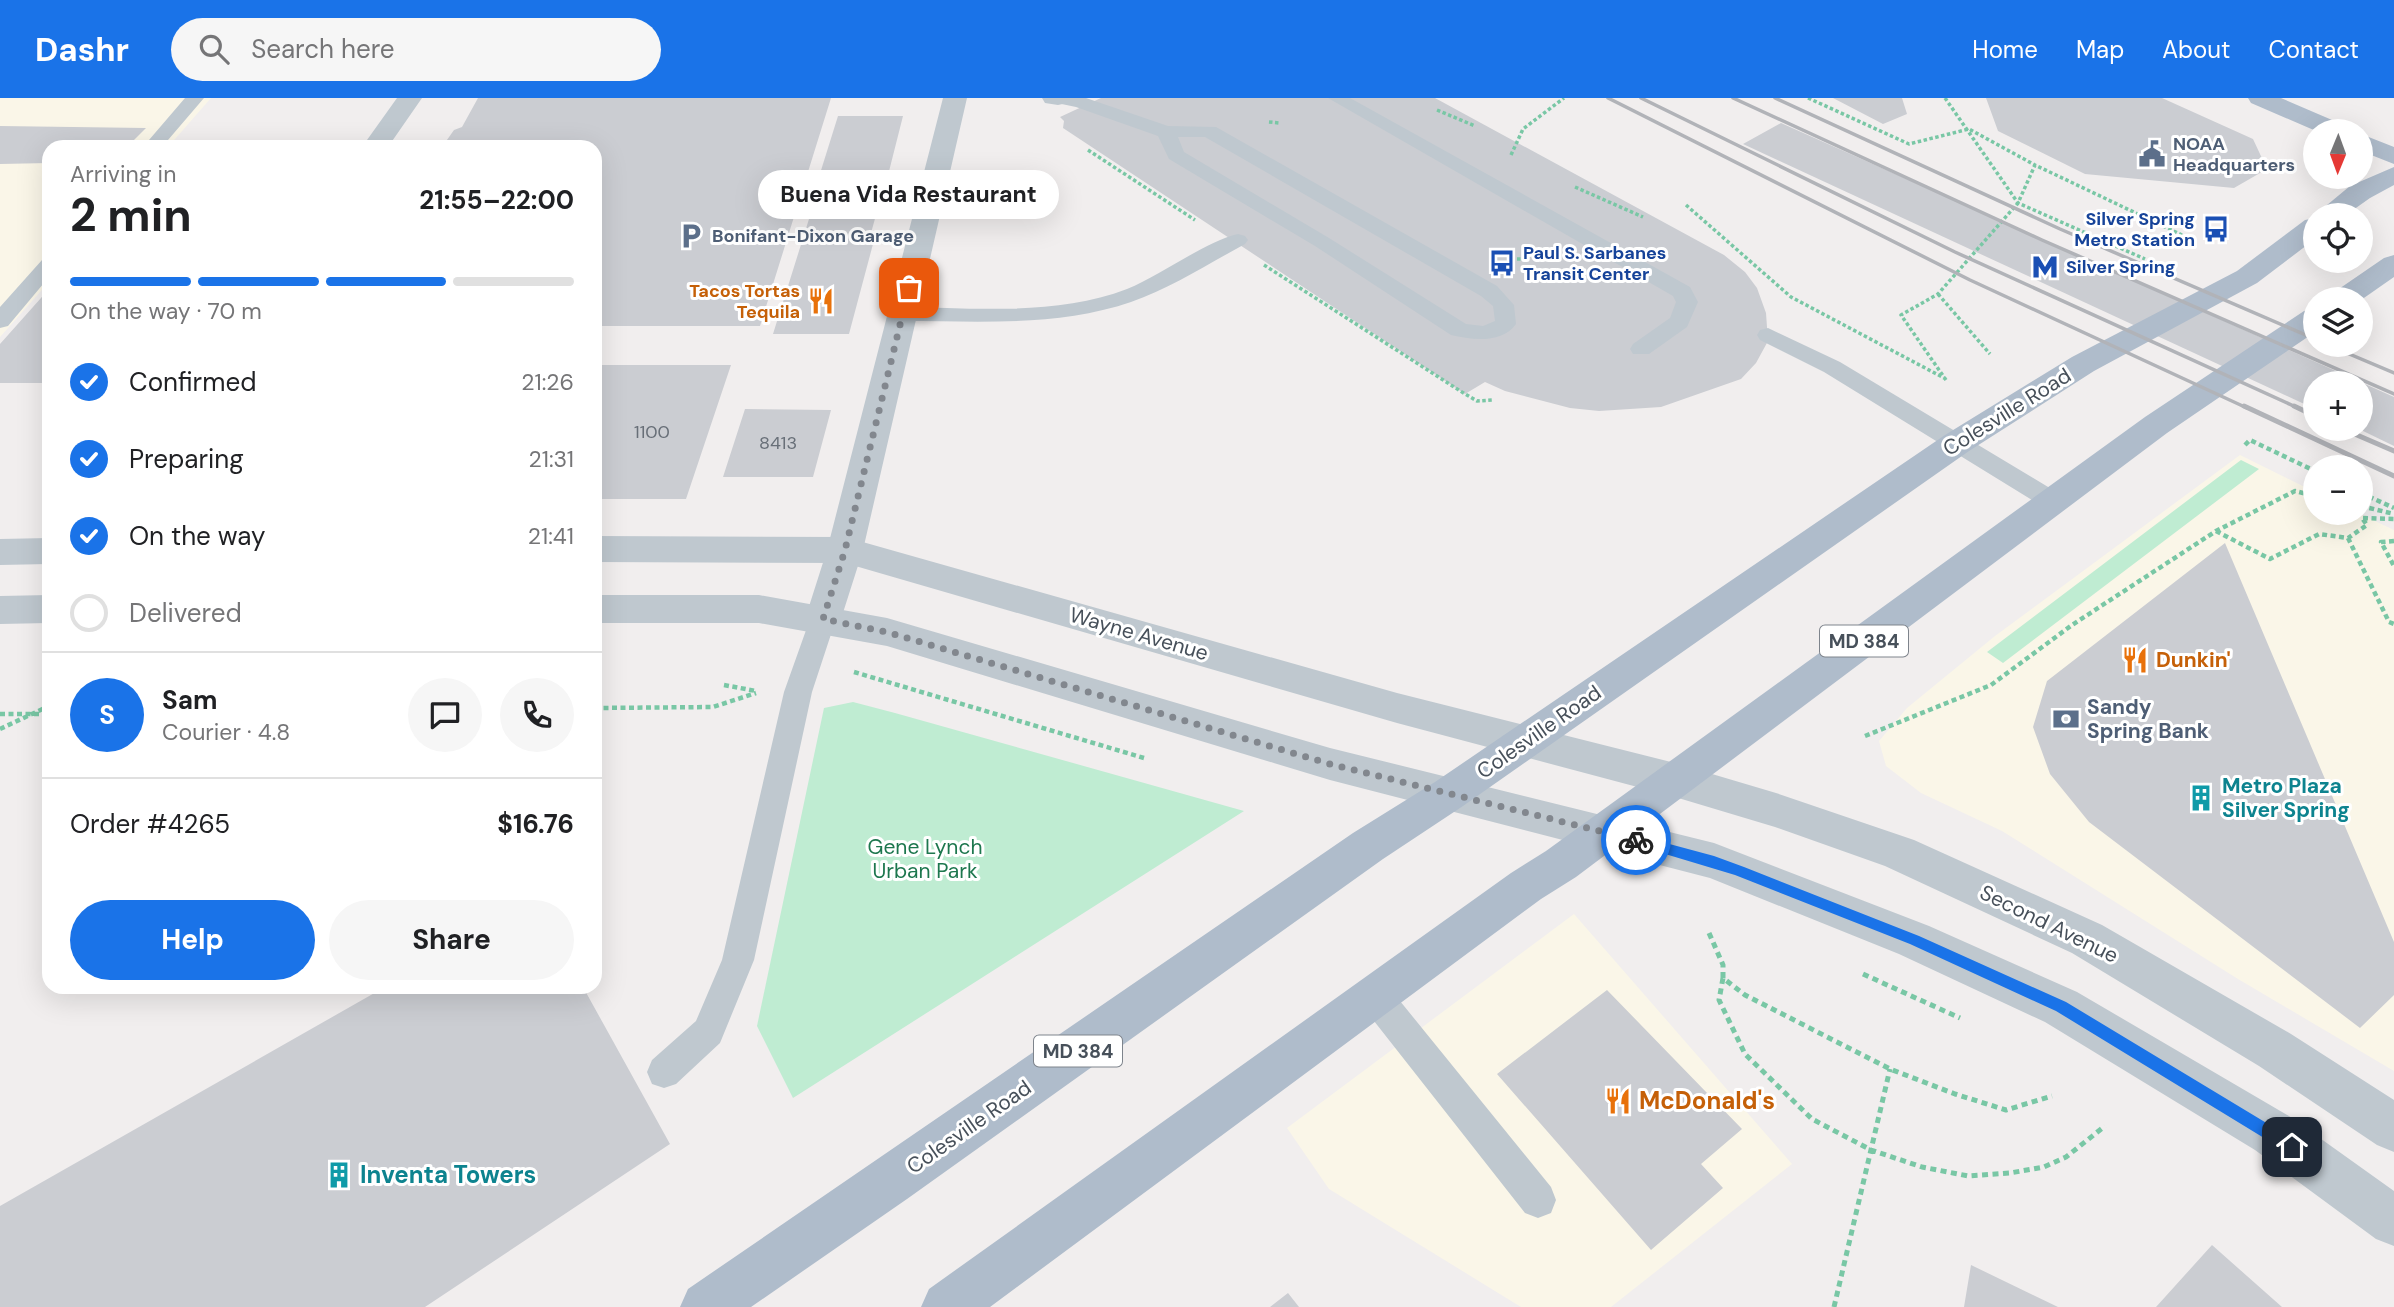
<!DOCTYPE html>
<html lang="en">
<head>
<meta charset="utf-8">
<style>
	:root { --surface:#fff; --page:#f6f6f6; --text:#202124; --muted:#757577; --line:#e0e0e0; --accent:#1a73e8 }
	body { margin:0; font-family:"DM Sans",sans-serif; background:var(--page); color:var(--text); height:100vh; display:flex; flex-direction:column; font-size:26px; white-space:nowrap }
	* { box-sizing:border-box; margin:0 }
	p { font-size:23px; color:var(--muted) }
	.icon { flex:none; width:38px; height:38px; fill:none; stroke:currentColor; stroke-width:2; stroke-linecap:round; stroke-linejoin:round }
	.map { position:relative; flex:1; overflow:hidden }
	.details { position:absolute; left:42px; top:42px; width:560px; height:854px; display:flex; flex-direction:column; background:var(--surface); border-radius:21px; box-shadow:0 7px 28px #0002 }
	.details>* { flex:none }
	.needle { width:46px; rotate:181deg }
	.tools { position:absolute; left:2303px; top:21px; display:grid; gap:14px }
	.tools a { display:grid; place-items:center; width:70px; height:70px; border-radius:50%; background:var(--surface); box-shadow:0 7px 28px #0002; font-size:35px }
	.pin { position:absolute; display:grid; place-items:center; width:60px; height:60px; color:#fff; margin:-30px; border-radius:14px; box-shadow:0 4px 10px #0006 }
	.courier { position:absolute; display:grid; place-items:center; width:70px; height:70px; margin:-35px; border:5px solid #1a73e8; border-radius:50%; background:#fff; color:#222; box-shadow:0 2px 9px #0007 }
	.bubble { position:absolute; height:49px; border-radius:24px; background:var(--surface); box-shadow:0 7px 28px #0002; font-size:23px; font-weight:700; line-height:49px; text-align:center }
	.headline em { font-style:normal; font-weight:700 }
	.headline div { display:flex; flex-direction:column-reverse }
	.headline { display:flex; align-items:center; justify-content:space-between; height:119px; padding:0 28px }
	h1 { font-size:46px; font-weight:700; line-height:52px }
	.bar { display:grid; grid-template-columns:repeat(4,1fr); gap:10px 7px; align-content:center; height:84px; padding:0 28px }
	.bar i { height:9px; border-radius:5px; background:var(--line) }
	.bar .selected { background:var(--accent) }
	.bar p { grid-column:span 4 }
	.line { display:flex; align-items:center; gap:18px; padding:0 28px; border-top:2px solid var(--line) }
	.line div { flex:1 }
	.round { display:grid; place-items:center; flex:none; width:74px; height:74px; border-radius:37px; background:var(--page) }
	ol { padding:0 28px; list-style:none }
	li { display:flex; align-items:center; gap:21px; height:77px }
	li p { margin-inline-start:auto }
	li .icon { padding:7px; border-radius:50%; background:var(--accent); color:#fff; stroke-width:4 }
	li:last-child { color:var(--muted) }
	li i { width:38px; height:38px; border:4px solid var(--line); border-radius:50% }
	.primary-button { display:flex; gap:14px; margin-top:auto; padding:14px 28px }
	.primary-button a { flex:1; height:80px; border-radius:42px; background:var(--accent); color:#fff; font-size:28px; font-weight:700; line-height:80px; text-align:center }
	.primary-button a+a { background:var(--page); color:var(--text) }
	header { display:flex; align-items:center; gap:42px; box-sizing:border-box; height:98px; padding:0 35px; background:var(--accent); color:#fff }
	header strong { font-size:33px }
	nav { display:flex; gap:38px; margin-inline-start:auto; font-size:24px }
	.search { width:490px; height:63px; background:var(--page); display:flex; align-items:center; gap:18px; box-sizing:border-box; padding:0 24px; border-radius:38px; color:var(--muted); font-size:26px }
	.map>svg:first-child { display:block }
	.commercial { fill:#faf6e8 }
	.green { fill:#bfecd2 }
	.building { fill:#cbcdd2 }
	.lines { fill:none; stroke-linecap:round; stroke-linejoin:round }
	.path-far2 { stroke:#79c7a5; stroke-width:3.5; stroke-dasharray:3.5 2.5; stroke-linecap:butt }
	.path-far1 { stroke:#79c7a5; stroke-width:4.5; stroke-dasharray:5 3.5; stroke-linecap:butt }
	.path { stroke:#79c7a5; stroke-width:5; stroke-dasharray:6 4.5; stroke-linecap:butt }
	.service { fill:#bfc8cf; fill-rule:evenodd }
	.minor { fill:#bfc8cf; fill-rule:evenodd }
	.tertiary { fill:#bfc8cf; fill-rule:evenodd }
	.primary { fill:#afbccb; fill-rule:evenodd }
	.rail-far1 { stroke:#b1b3b8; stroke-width:3.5 }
	.rail { stroke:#b1b3b8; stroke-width:5 }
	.route { fill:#1a73e8 }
	.done { stroke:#82878e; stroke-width:7; stroke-dasharray:0 12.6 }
	.labels { text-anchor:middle; stroke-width:6; stroke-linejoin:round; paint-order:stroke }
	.far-service-label { font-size:18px; font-weight:bold; fill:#4e5e75; stroke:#fff; text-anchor:start }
	.far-transit-label { font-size:18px; font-weight:bold; fill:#164399; stroke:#fff; text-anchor:start }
	.far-food-label { font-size:18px; font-weight:bold; fill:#c56008; stroke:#fff; text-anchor:end }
	.number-label { font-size:18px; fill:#686f78 }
	.shield { fill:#fff; stroke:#7e848c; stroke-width:2 }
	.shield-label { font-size:19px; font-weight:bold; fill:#47505a }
	.street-label { font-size:21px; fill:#47505a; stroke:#fff }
	.food-label { font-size:21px; font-weight:bold; fill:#c56008; stroke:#fff; text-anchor:start }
	.service-label { font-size:21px; font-weight:bold; fill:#4e5e75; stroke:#fff; text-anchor:start }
	.culture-label { font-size:21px; font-weight:bold; fill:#0d838f; stroke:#fff; text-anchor:start }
	.park-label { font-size:21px; fill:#1d774e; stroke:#fff }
	.near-food-label { font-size:24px; font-weight:bold; fill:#c56008; stroke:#fff; text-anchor:start }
	.near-culture-label { font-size:24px; font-weight:bold; fill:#0d838f; stroke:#fff; text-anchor:start }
</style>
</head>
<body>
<header>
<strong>Dashr</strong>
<div class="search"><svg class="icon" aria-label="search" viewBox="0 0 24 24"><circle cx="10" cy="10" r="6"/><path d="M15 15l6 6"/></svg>Search here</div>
<nav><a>Home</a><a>Map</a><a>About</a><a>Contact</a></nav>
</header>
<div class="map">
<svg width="2394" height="1209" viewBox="0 0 2394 1209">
	<rect width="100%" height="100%" fill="#f1eeee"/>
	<path class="commercial" d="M0,0H211L168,49H49V184L0,239Z
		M2240,357L2315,394V415H2358L2394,432V973L2238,881L2002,733L1921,695L1886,668L1879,643L1907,610L1995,538Z
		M1574,816L1792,1066L1611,1209H1521L1329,1091L1287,1030Z"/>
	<path class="green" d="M2241,362L2259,371L2003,565L1987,554Z
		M853,604L895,615L1244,713L793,1000L757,928L824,610Z"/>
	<path class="building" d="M478,0H831L760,228H595V49H442L454,32L462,29Z
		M1101,0H1435L1724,157L1745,174L1757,190L1766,215L1768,243L1756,265L1741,281L1661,309L1599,313L1570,310L1505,293L1485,284L1465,296L1063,30L1064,23L1060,19Z
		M1833,0H1902L1907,16L1883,26Z
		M1986,0H2162L2253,41L2267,71L2234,90L2085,76L1998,33Z
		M838,18H903L883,97L813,98Z
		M1781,25L2394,299V348L2361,332V285H2315V311L1743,46Z
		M0,28L146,30L127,49H49V65L0,66Z
		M814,105L879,106L868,146H873L849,236H773Z
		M49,191V285H0V246Z
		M595,267H731L686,401H595Z
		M745,311L831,312L813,379H723Z
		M2225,445L2394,844V897L2360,930L2089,724L2050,676L2033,629L2047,583Z
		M385,889H583L670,1046L425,1209H0V1108Z
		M1607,892L1742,1031L1701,1066L1723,1090L1651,1152L1497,976Z
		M2212,1147L2282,1209H2156Z
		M1971,1167L2058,1209H1964Z
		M1288,1195L1299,1209H1270Z"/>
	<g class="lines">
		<path class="path-far2" d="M1808,0L1909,46L1969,31L2035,67
			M1945,0L2018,105L2145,161
			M1437,12L1475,28
			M1269,24L1279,25
			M1088,52L1195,122
			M1511,57L1523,31L1564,0
			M1575,89L1643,119
			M1686,107L1791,199L1946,281
			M1511,161H1526
			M1264,167L1465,296L1477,303L1492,302
			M1938,196L1990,256
			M1946,282L1901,217L1938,196L2018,105L2035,67L2182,137"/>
		<path class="path-far1" d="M2245,347L2250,342L2315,373
			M2361,395L2394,410
			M2361,408L2394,416
			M2363,420L2394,421
			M2216,433L2270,461L2319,436L2348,440L2367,427L2362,420
			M2348,440L2389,524L2394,526
			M2394,443L2381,444L2394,468
			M854,574L1144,660
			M724,587L756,593
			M595,610L713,609L756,595
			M0,616H49
			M0,631L49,608
			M1865,638L1991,587L2072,527L2216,433L2295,393L2315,398"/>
		<path class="path" d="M1709,835L1723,867V880L1745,897L1890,971L1955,996L2006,1012L2052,998
			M1863,876L1960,920
			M1723,880L1719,902L1745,956L1812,1021L1871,1052L1922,1069L1968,1078L2010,1075L2044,1069L2066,1059L2105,1028
			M1834,1209L1890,971"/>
		<path class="service" d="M185,0H204L162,49H143Z
			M1049,0H1086L1168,28L1216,29L1497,188L1514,207L1516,226C1502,246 1472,242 1451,237L1315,148L1169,61L1158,38L1076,9L1052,4ZM1178,39H1205L1481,198L1493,208L1495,223L1483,228L1466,226L1329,140L1184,54Z
			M1328,0H1350L1690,189L1698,204L1687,229L1649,256H1633L1630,251L1633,246L1670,220L1676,204L1673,198Z
			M1238,136L1245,138L1248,142L1245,146C1208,166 1171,190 1131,204C1058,229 979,223 903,223L895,221L892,216L895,211L903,209C976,210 1057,218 1127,191C1162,177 1204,144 1238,136Z
			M49,160V179L8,228L0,230V209L42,162Z
			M1768,230L1840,264L2063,398L2066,404L2063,410L2054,413L2045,410L1824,274L1760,242L1757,237L1760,232Z
			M823,511L832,514L836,521L812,594L754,862L720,945L676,986L664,990L652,986L647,974L652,962L696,923L722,862L784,594L810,521L814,514Z
			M1375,883L1387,887L1551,1089L1556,1102L1551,1115L1538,1120L1525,1115L1363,909L1359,898L1363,887Z"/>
		<path class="minor" d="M397,0H422L388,49H362Z
			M943,0H967L863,452L841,521L836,531L823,535L810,531L805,521L827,452Z
			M1042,0H1070L1067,5L1058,7L1045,5Z"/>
		<path class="tertiary" d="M595,438L845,439L1397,595L1675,665L1776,695L1914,742L2102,827L2291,936L2394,1002V1054L2377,1047L2259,968L2072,855L1885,768L1775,729L1675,699L1397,625L845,465L595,464Z
			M49,440V466L0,467V441Z
			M49,497V525L0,526V498Z
			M595,497H759L887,520L1330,650L1714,745L1929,828L2077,894L2289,1018L2394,1093V1148L2376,1141L2255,1052L2045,924L1899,856L1710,780L1330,682L887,548L759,525H595Z"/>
		<path class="primary" d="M2248,0H2281L2346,28L2350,33H2316L2251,5Z
			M2361,36L2394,49V66L2361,53Z
			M2394,69V87L2370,100L2346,117H2315L2350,88Z
			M2315,120V141L2257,185L2094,273L1969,353L1463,708L1383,761L907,1101L751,1209H680L688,1191L1353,735L1435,684L1945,337L2072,259L2237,173L2305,122Z
			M2394,157V179L2361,202L2328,201L2333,195L2384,160Z
			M2315,211V234L2167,335L1576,779L1541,801L990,1209H921L929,1191L1511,775L1546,753L2145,319L2304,213Z"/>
		<path class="rail-far1" d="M1608,0L1970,182L2247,310
			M1641,0L1955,154L2298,310
			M1733,0L2042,142L2394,296
			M1775,0L2060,131L2315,241
			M2328,247L2394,275"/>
		<path class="rail" d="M2244,308L2394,378
			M2294,308L2315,318
			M2343,331L2394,353"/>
	</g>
	<path class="route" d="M1636,737L1714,758L1744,769L1919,838L2066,904L2298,1044V1054H2287L2056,913L1910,846L1735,777L1632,746V739Z"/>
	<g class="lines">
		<path class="done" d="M909,190L845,452L823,521L887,534L1330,666L1636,742"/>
	</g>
	<defs>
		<g id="civic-bare" transform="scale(2.1)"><path d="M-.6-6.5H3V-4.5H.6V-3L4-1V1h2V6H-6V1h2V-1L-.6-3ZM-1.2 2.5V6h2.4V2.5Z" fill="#5c6f8a" stroke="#fff" stroke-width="2.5" paint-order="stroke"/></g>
		<g id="bus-bare" transform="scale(2.1)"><path d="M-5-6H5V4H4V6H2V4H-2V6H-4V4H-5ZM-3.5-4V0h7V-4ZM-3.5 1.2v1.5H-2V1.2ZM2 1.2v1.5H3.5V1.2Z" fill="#1a4fb4" stroke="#fff" stroke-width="2.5" paint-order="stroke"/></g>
		<g id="parking-bare" transform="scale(2.1)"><path d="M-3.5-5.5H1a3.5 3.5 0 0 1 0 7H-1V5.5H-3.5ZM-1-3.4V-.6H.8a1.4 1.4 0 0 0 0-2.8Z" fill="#5c6f8a" stroke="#fff" stroke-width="2.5" paint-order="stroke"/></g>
		<g id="metro-bare" transform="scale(2.1)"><path d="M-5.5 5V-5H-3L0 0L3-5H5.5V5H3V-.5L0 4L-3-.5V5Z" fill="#1a4fb4" stroke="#fff" stroke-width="2.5" paint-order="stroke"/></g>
		<g id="restaurant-bare" transform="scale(2.1)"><path d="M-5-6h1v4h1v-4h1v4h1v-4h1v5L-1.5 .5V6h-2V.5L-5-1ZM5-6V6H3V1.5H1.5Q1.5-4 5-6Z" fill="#e8710a" stroke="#fff" stroke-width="2.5" paint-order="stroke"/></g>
		<g id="bank-bare" transform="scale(2.1)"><path d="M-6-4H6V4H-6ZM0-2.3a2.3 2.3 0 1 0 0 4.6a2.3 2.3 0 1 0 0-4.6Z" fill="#5c6f8a" stroke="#fff" stroke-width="2.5" paint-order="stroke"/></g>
		<g id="building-bare" transform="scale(2.1)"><path d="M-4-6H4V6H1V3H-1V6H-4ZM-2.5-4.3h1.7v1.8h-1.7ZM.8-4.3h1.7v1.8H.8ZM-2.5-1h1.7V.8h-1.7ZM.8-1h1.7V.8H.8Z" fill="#0f9aa8" stroke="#fff" stroke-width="2.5" paint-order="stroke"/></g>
	</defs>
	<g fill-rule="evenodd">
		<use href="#civic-bare" x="2152" y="56"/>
		<use href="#bus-bare" x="2216" y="131"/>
		<use href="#parking-bare" x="691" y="138"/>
		<use href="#bus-bare" x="1502" y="165"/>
		<use href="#metro-bare" x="2045" y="169"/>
		<use href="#restaurant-bare" x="821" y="203"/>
		<use href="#restaurant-bare" x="2135" y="562"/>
		<use href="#bank-bare" x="2066" y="621"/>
		<use href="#building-bare" x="2201" y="700"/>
		<use href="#restaurant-bare" x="1618" y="1003"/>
		<use href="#building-bare" x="339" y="1077"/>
	</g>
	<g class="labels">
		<g class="far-service-label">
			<text x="2173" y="52">NOAA<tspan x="2173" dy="21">Headquarters</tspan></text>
			<text x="712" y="144">Bonifant-Dixon Garage</text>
		</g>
		<g class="far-transit-label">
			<text x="2195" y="127" text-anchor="end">Silver Spring<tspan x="2195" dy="21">Metro Station</tspan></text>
			<text x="1523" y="161">Paul S. Sarbanes<tspan x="1523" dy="21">Transit Center</tspan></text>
			<text x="2066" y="175">Silver Spring</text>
		</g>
		<g class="far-food-label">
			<text x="800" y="199">Tacos Tortas<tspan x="800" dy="21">Tequila</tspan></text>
		</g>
		<g class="number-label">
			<text x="652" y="340">1100</text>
			<text x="778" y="351">8413</text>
		</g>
		<g class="shield">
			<rect x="1820" y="527.5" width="88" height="31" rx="5"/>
			<rect x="1034" y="937.5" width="88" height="31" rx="5"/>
		</g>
		<g class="shield-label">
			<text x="1864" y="550">MD 384</text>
			<text x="1078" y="960">MD 384</text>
		</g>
		<g class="street-label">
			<text transform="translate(2007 314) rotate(-32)" y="7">Colesville Road</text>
			<text transform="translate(1139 536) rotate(16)" y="7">Wayne Avenue</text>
			<text transform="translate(1539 634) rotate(-35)" y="7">Colesville Road</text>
			<text transform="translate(2049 826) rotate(26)" y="7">Second Avenue</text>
			<text transform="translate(969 1029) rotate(-35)" y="7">Colesville Road</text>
		</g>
		<g class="food-label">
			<text x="2156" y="569">Dunkin'</text>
		</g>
		<g class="service-label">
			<text x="2087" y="616">Sandy<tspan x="2087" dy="24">Spring Bank</tspan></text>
		</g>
		<g class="culture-label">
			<text x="2222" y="695">Metro Plaza<tspan x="2222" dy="24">Silver Spring</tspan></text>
		</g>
		<g class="park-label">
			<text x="925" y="756">Gene Lynch<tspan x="925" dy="24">Urban Park</tspan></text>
		</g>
		<g class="near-food-label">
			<text x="1639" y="1011">McDonald's</text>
		</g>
		<g class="near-culture-label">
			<text x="360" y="1085">Inventa Towers</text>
		</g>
	</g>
</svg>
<div class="tools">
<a><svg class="needle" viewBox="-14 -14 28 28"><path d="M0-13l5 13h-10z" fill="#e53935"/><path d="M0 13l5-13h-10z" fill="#757577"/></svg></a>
<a><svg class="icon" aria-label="locate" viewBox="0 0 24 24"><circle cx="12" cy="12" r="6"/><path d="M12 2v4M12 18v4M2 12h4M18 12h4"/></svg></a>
<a><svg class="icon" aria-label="layers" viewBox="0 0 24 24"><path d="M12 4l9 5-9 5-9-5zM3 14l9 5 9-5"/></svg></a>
<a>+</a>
<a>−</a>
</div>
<div class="pin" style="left:909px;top:190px;background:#ea580c"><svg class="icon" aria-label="bag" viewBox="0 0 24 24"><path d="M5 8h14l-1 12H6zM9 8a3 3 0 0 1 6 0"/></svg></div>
<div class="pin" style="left:2292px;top:1049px;background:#1f2937"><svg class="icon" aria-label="home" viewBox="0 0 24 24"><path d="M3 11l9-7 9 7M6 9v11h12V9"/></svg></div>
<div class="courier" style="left:1636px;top:742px"><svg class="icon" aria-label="bike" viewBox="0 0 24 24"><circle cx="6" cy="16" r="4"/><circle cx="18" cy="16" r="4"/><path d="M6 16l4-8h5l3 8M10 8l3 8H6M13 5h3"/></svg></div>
<div class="bubble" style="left:758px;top:72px;width:301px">Buena Vida Restaurant</div>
<section class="details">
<div class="headline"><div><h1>2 min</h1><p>Arriving in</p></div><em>21:55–22:00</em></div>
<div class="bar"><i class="selected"></i><i class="selected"></i><i class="selected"></i><i></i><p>On the way · 70 m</p></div>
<ol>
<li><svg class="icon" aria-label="check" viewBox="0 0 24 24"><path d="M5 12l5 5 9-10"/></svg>Confirmed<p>21:26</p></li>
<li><svg class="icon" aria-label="check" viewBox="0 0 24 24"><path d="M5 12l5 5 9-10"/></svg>Preparing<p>21:31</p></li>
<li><svg class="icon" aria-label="check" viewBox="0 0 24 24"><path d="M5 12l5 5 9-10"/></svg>On the way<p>21:41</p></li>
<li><i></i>Delivered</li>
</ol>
<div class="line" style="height:126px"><b class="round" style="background:var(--accent);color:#fff">S</b><div><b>Sam</b><p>Courier · 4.8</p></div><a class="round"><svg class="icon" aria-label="chat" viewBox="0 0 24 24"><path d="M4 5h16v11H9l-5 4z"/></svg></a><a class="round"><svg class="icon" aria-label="phone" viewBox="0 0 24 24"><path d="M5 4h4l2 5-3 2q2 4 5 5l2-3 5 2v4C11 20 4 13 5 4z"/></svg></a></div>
<div class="line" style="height:91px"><div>Order #4265</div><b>$16.76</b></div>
<div class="primary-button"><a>Help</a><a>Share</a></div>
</section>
</div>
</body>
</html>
